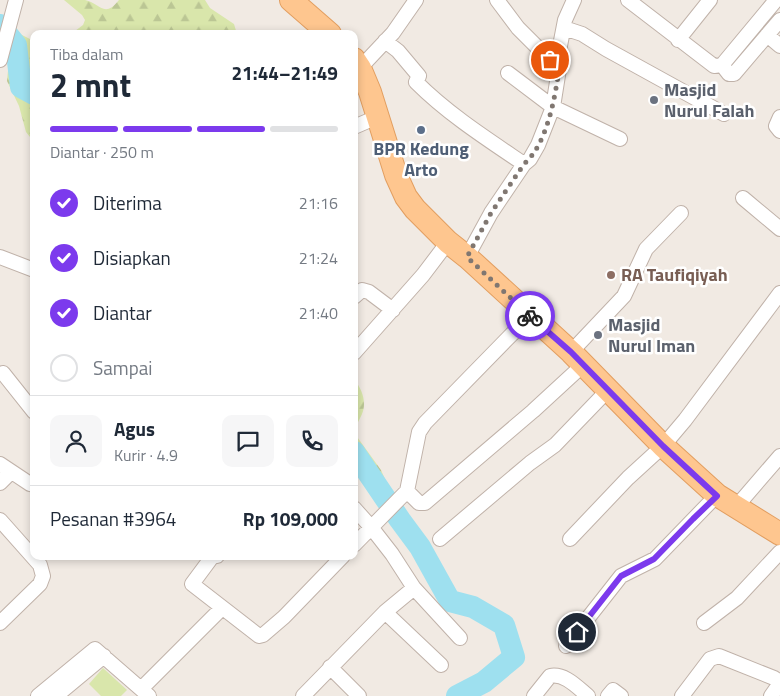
<!DOCTYPE html>
<html lang="id">
<head>
<meta charset="utf-8">
<style>
	:root { --surface:#fff; --page:#f6f6f7; --text:#1f2937; --muted:#747a83; --line:#e0e1e3; --accent:#7c3aed }
	body { margin:0; font-family:"Titillium Web",sans-serif; background:var(--page); color:var(--text); height:100vh; display:flex; flex-direction:column; font-size:19px; white-space:nowrap }
	* { box-sizing:border-box; margin:0 }
	p { font-size:16px; color:var(--muted) }
	.icon { flex:none; width:28px; height:28px; fill:none; stroke:currentColor; stroke-width:2; stroke-linecap:round; stroke-linejoin:round }
	.map { position:relative; flex:1; overflow:hidden }
	.panel { position:absolute; left:30px; top:30px; width:328px; height:530px; display:flex; flex-direction:column; background:var(--surface); border-radius:10px; box-shadow:0 2px 8px #0003 }
	.panel>* { flex:none }
	.pin { position:absolute; display:grid; place-items:center; width:42px; height:42px; color:#fff; margin:-21px; border:2px solid #fff; border-radius:50%; box-shadow:0 1px 5px #0007 }
	.courier { position:absolute; display:grid; place-items:center; width:50px; height:50px; margin:-25px; border:4px solid #7c3aed; border-radius:50%; background:#fff; color:#222; box-shadow:0 1px 6px #0007 }
	.head em { font-style:normal; font-weight:700 }
	.head div { display:flex; flex-direction:column-reverse }
	.head { display:flex; align-items:center; justify-content:space-between; height:85px; padding:0 20px }
	h1 { font-size:32px; font-weight:700; line-height:38px }
	.bar { display:grid; grid-template-columns:repeat(4,1fr); gap:8px 5px; align-content:center; height:60px; padding:0 20px }
	.bar i { height:6px; border-radius:4px; background:var(--line) }
	.bar .current { background:var(--accent) }
	.bar p { grid-column:span 4 }
	.line { display:flex; align-items:center; gap:12px; padding:0 20px; border-top:1px solid var(--line) }
	.line div { flex:1 }
	.round { display:grid; place-items:center; flex:none; width:52px; height:52px; border-radius:10px; background:var(--page) }
	ol { padding:0 20px; list-style:none }
	li { display:flex; align-items:center; gap:15px; height:55px }
	li p { margin-inline-start:auto }
	li .icon { padding:5px; border-radius:50%; background:var(--accent); color:#fff; stroke-width:4 }
	li:last-child { color:var(--muted) }
	li i { width:28px; height:28px; border:2px solid var(--line); border-radius:50% }
	.map>svg:first-child { display:block }
	.forest { fill:url(#forest-firs) }
	.green { fill:#d9e6ab }
	.lines { fill:none; stroke-linecap:round; stroke-linejoin:round }
	.river { stroke:#9ee0ef; stroke-width:22 }
	.minor-casing { stroke:#c0b2a9; stroke-width:16 }
	.primary-casing { stroke:#e29e60; stroke-width:24 }
	.minor { stroke:#fff; stroke-width:14 }
	.primary { stroke:#fec68f; stroke-width:22 }
	.done { stroke:#807771; stroke-width:5; stroke-dasharray:0 9 }
	.route { stroke:#7c3aed; stroke-width:6 }
	.worship-dot { fill:#6b7280; stroke:#fff; stroke-width:2 }
	.service-dot { fill:#5c6f8a; stroke:#fff; stroke-width:2 }
	.education-dot { fill:#8d6e63; stroke:#fff; stroke-width:2 }
	.labels { text-anchor:middle; stroke-width:5; stroke-linejoin:round; paint-order:stroke }
	.worship-label { font-size:18px; font-weight:bold; fill:#5b616d; stroke:#fff; text-anchor:start }
	.service-label { font-size:18px; font-weight:bold; fill:#4e5e75; stroke:#fff }
	.education-label { font-size:18px; font-weight:bold; fill:#785e54; stroke:#fff; text-anchor:start }
</style>
</head>
<body>
<div class="map">
<svg width="780" height="696" viewBox="0 0 780 696">
	<defs>
		<pattern id="forest-firs" width="22" height="20" patternUnits="userSpaceOnUse" patternTransform="scale(1.25)"><rect width="22" height="20" fill="#d9e6ab"/><path d="M5 1l3.5 6h-7zM16 11l3.5 6h-7z" fill="#bbc694"/></pattern>
	</defs>
	<rect width="100%" height="100%" fill="#f1eae3"/>
	<path class="forest" d="M64,0C71,0 78,0 85,0C100,3 104,19 119,0H205L210,8L234,24L237,34H71L83,25L85,20L82,15Z
		M20,34L34,41V142L26,132L19,106L7,81L9,60L15,37Z
		M354,379C362,389 367,402 362,414C359,421 355,426 355,434L381,470L388,486L380,498H375L354,472Z"/>
	<path class="green" d="M103,668L127,690L121,696H101L89,684Z"/>
	<g class="lines">
		<path class="river" d="M0,25L16,45L21,87L34,94
			M354,452L400,520L420,547L450,601L473,607L504,625L514,657L484,682L457,696"/>
		<g class="minor-casing">
			<path id="minor" d="M497,0L518,28L559,69
				M628,0L714,66L722,65
				M564,28L582,34L606,49L724,114
				M767,35L780,46
				M678,40L710,0
				M385,41L398,51L419,76L416,82C448,114 487,139 524,164
				M0,60L16,0
				M722,65L729,74H734L780,20
				M722,65L776,0
				M360,68L393,33L416,0
				M508,73L553,107L620,139
				M780,117L776,126L780,131
				M354,127L377,117
				M743,198L780,229
				M0,257L34,270
				M467,257L491,213L524,164L530,159L538,145L553,107L559,69V51L565,20L574,0
				M354,297L362,290L369,292L393,310
				M571,352L624,296L646,249L681,213
				M354,353L423,275L448,242
				M3,373L34,412
				M0,464L30,484L34,485
				M0,483L11,472
				M407,491L419,503H425L533,411L583,365
				M736,507L780,456
				M354,508L371,527L392,554L414,588L460,638
				M0,520L40,565L43,576L40,584L0,623
				M440,539L530,463L555,445L608,390
				M570,539L628,478L663,446L685,420L780,293
				M354,545L407,491L419,432L425,423L512,334L531,317
				M217,556L212,557L192,584L259,636L263,635L284,617L343,556
				M385,612L441,665
				M704,623L737,598L780,552
				M566,646L621,576L655,559L717,495
				M330,667L359,696
				M142,688L222,608
				M38,696L95,649L149,696
				M56,696L104,656
				M303,696L385,612L414,588
				M534,696L550,676C565,673 578,688 588,696
				M608,696L613,690L621,696
				M682,696L710,659L719,656L774,678L777,680L778,686L771,696"/>
		</g>
		<g class="primary-casing">
			<path id="primary" d="M291,0L330,34
				M354,59L360,68L370,92L396,175L406,197L415,209L448,242L467,257L571,352L663,446L717,495L780,534"/>
		</g>
		<use href="#minor" class="minor"/>
		<use href="#primary" class="primary"/>
	</g>
	<g class="lines">
		<path class="done" d="M530,316L467,257L491,213L524,164C547,144 555,98 559,69L550,60"/>
		<path class="route" d="M530,316L571,352L663,446L717,496L693,519L654,559L621,576L577,632"/>
	</g>
	<g class="worship-dot">
		<circle cx="654" cy="100" r="5"/>
		<circle cx="598" cy="335" r="5"/>
	</g>
	<circle class="service-dot" cx="421" cy="130" r="5"/>
	<circle class="education-dot" cx="611" cy="275" r="5"/>
	<g class="labels">
		<g class="worship-label">
			<text x="664" y="96">Masjid<tspan x="664" dy="21">Nurul Falah</tspan></text>
			<text x="608" y="331">Masjid<tspan x="608" dy="21">Nurul Iman</tspan></text>
		</g>
		<g class="service-label">
			<text x="421" y="155">BPR Kedung<tspan x="421" dy="21">Arto</tspan></text>
		</g>
		<g class="education-label">
			<text x="621" y="281">RA Taufiqiyah</text>
		</g>
	</g>
</svg>
<div class="pin" style="left:550px;top:60px;background:#ea580c"><svg class="icon" aria-label="bag" viewBox="0 0 24 24"><path d="M5 8h14l-1 12H6zM9 8a3 3 0 0 1 6 0"/></svg></div>
<div class="pin" style="left:577px;top:632px;background:#1f2937"><svg class="icon" aria-label="home" viewBox="0 0 24 24"><path d="M3 11l9-7 9 7M6 9v11h12V9"/></svg></div>
<div class="courier" style="left:530px;top:316px"><svg class="icon" aria-label="bike" viewBox="0 0 24 24"><circle cx="6" cy="16" r="4"/><circle cx="18" cy="16" r="4"/><path d="M6 16l4-8h5l3 8M10 8l3 8H6M13 5h3"/></svg></div>
<section class="panel">
<div class="head"><div><h1>2 mnt</h1><p>Tiba dalam</p></div><em>21:44–21:49</em></div>
<div class="bar"><i class="current"></i><i class="current"></i><i class="current"></i><i></i><p>Diantar · 250 m</p></div>
<ol>
<li><svg class="icon" aria-label="check" viewBox="0 0 24 24"><path d="M5 12l5 5 9-10"/></svg>Diterima<p>21:16</p></li>
<li><svg class="icon" aria-label="check" viewBox="0 0 24 24"><path d="M5 12l5 5 9-10"/></svg>Disiapkan<p>21:24</p></li>
<li><svg class="icon" aria-label="check" viewBox="0 0 24 24"><path d="M5 12l5 5 9-10"/></svg>Diantar<p>21:40</p></li>
<li><i></i>Sampai</li>
</ol>
<div class="line" style="height:90px"><a class="round"><svg class="icon" aria-label="person" viewBox="0 0 24 24"><circle cx="12" cy="8" r="4"/><path d="M4 21q1-7 8-7t8 7"/></svg></a><div><b>Agus</b><p>Kurir · 4.9</p></div><a class="round"><svg class="icon" aria-label="chat" viewBox="0 0 24 24"><path d="M4 5h16v11H9l-5 4z"/></svg></a><a class="round"><svg class="icon" aria-label="phone" viewBox="0 0 24 24"><path d="M5 4h4l2 5-3 2q2 4 5 5l2-3 5 2v4C11 20 4 13 5 4z"/></svg></a></div>
<div class="line" style="height:65px"><div>Pesanan #3964</div><b>Rp 109,000</b></div>
</section>
</div>
</body>
</html>
